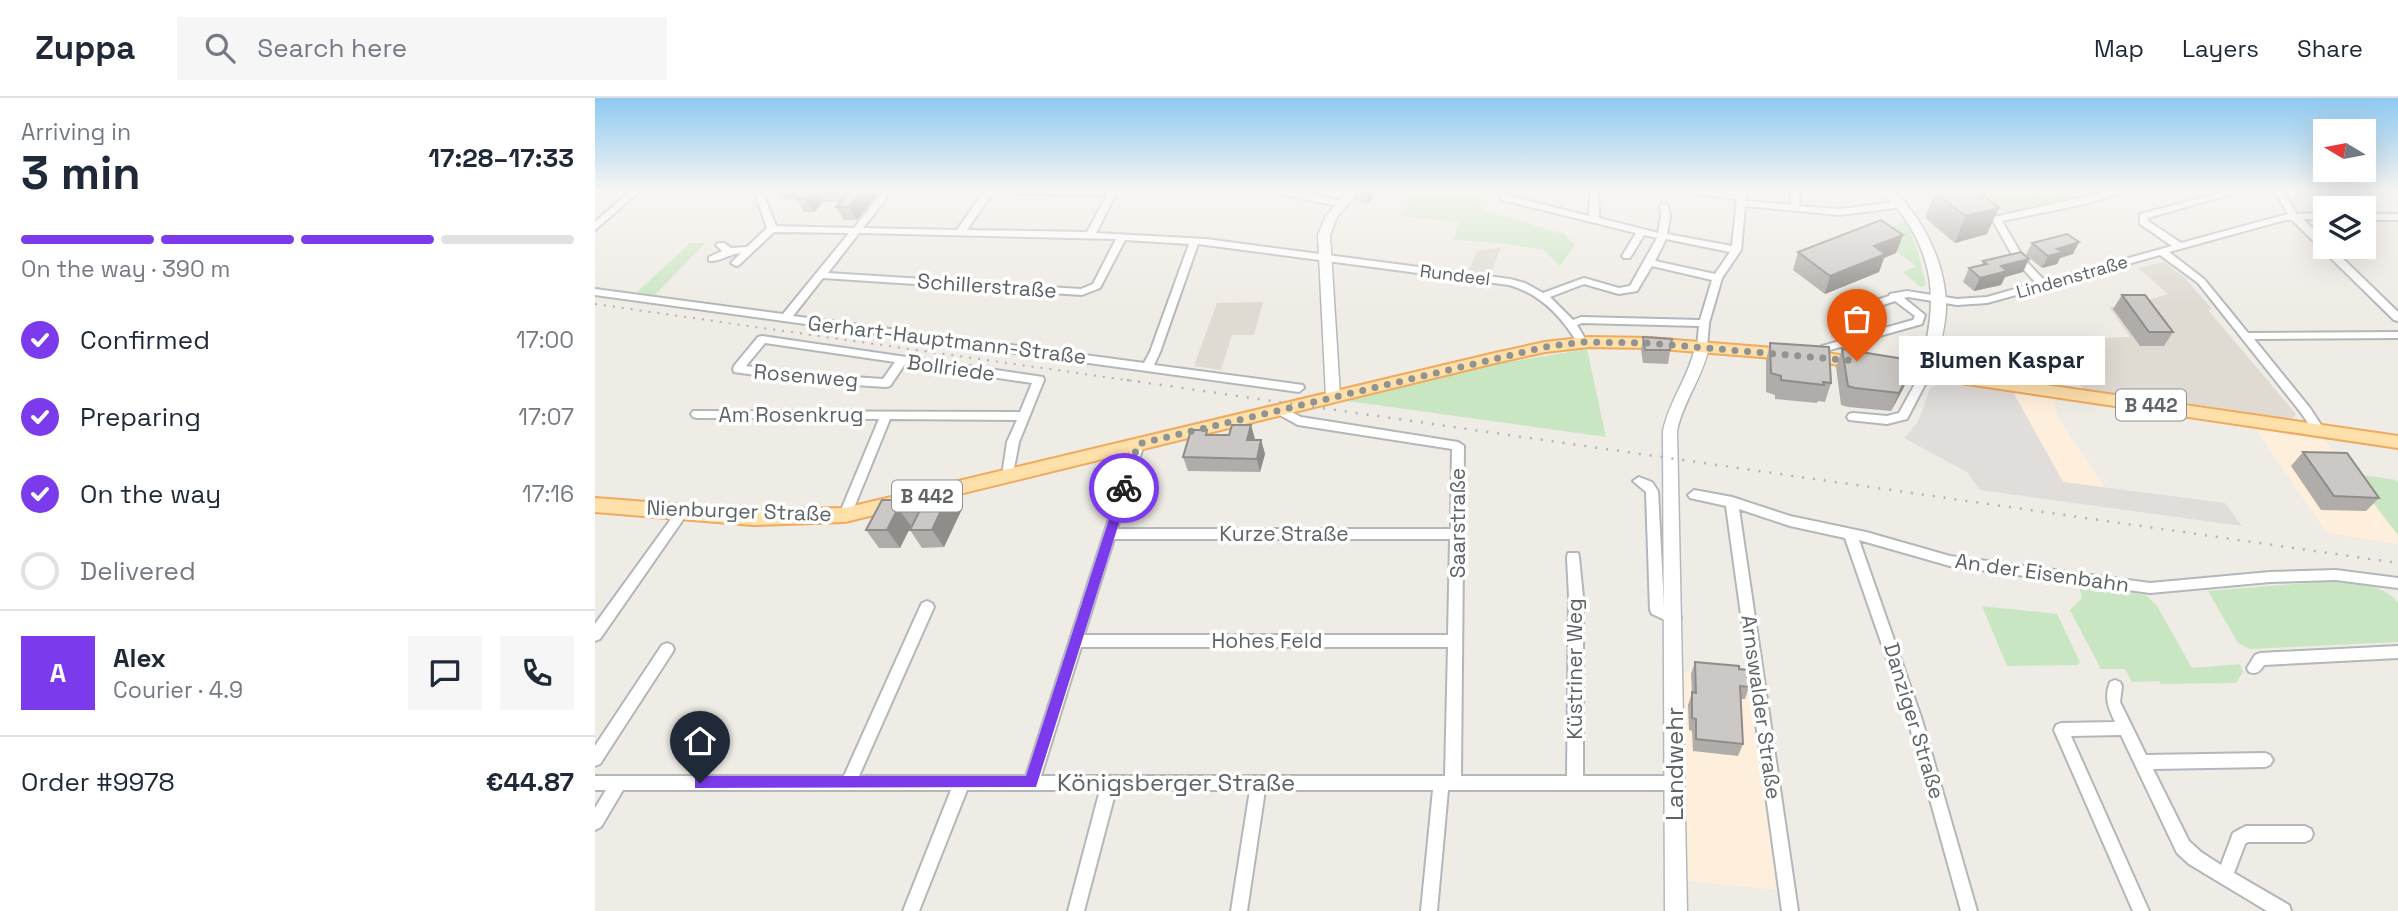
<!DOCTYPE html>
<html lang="en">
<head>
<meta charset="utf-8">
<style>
	:root { --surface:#fff; --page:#f6f6f7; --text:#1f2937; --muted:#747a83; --line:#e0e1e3; --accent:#7c3aed }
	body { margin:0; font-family:"Space Grotesk",sans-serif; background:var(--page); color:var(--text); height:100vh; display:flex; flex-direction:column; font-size:26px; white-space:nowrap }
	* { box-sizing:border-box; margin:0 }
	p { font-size:23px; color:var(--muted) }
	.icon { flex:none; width:38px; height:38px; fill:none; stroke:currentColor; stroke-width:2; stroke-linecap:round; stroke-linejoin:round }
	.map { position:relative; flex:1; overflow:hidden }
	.drawer { display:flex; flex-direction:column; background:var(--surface); width:595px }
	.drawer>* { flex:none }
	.needle { width:46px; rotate:280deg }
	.fabs { position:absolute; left:1718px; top:21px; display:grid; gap:14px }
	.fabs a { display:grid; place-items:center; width:63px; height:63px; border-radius:0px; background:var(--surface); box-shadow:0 7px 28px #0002; font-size:35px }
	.pin { position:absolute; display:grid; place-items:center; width:60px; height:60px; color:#fff; margin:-72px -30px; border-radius:50% 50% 50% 0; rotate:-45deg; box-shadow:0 0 7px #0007 }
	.pin .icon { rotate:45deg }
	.courier { position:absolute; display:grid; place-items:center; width:70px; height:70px; margin:-35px; border:5px solid #7c3aed; border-radius:50%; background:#fff; color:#222; box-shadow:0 2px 9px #0007 }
	.bubble { position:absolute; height:49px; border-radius:0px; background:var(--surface); box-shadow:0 7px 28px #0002; font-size:23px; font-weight:700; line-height:49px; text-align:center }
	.head em { font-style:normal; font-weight:700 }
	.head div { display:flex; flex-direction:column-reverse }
	.head { display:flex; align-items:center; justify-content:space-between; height:119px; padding:0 21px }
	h1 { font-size:46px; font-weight:700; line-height:52px }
	.bar { display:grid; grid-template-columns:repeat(4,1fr); gap:10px 7px; align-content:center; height:84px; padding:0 21px }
	.bar i { height:9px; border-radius:5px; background:var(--line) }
	.bar .on { background:var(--accent) }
	.bar p { grid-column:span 4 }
	.line { display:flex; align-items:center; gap:18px; padding:0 21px; border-top:2px solid var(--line) }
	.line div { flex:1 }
	.round { display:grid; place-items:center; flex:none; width:74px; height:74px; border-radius:0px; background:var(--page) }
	ol { padding:0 21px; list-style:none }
	li { display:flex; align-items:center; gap:21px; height:77px }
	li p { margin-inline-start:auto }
	li .icon { padding:7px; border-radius:50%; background:var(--accent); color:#fff; stroke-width:4 }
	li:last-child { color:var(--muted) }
	li i { width:38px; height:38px; border:4px solid var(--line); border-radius:50% }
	header { display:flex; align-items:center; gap:42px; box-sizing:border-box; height:98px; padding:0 35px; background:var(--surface); border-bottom:2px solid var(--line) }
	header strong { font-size:33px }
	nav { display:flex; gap:38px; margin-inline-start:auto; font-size:24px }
	.search { width:490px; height:63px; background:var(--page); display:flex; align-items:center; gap:18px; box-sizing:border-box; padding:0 24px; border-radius:0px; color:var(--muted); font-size:26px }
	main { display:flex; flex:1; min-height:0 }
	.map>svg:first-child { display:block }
	.commercial { fill:#feefdc }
	.industrial { fill:#e1ddda }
	.education { fill:#dfdbd3 }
	.green { fill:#c9e6c2 }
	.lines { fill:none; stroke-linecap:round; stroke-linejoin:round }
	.street-casing { stroke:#b3b7ba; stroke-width:4 }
	.secondary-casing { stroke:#b4b9bd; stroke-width:3 }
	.primary-casing { stroke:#f0aa5d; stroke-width:4 }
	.street { fill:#fff; fill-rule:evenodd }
	.secondary { fill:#fff; fill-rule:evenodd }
	.primary { fill:#fee0ab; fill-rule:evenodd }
	.rail-far1 { stroke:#b2b3b4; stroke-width:2; stroke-dasharray:2 7; stroke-linecap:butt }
	.rail { stroke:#b2b3b4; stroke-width:2.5; stroke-dasharray:2 9; stroke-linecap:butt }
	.wall { fill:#afaca9 }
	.shaded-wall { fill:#8f8c8a }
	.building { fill:#ccc8c5; stroke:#8f8c8a; stroke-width:2 }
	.route { fill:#7c3aed }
	.done { stroke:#909392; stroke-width:7; stroke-dasharray:0 12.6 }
	.labels { text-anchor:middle; stroke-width:7; stroke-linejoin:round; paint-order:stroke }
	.far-street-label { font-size:18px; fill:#5d6366; stroke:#fff }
	.shield { fill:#fff; stroke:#8e9294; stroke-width:2 }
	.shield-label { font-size:19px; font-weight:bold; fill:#5d6366 }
	.street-label { font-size:21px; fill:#5d6366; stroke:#fff }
	.near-street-label { font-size:24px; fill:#5d6366; stroke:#fff }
</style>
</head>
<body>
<header>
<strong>Zuppa</strong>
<div class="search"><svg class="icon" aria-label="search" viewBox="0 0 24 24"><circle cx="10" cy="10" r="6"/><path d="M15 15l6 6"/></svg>Search here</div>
<nav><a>Map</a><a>Layers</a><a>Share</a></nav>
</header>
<main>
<section class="drawer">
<div class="head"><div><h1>3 min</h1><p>Arriving in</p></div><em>17:28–17:33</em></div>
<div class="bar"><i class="on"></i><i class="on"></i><i class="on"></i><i></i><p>On the way · 390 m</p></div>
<ol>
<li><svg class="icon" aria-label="check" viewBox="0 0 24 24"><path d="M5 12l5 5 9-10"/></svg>Confirmed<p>17:00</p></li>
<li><svg class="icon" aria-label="check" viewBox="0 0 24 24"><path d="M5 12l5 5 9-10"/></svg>Preparing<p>17:07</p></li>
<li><svg class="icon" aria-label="check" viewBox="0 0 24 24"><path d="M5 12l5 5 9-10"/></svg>On the way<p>17:16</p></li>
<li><i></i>Delivered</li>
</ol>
<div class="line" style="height:126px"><b class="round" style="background:var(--accent);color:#fff">A</b><div><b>Alex</b><p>Courier · 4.9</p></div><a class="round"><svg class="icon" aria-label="chat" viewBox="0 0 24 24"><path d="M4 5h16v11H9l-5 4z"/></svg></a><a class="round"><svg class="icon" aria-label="phone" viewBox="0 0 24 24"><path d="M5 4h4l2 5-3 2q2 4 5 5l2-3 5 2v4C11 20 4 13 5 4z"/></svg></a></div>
<div class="line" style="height:91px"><div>Order #9978</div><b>€44.87</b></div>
</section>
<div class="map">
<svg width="1803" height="813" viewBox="0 0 1803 813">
	<rect width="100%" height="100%" fill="#efebe5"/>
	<path class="commercial" d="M1418,294L1459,301L1463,320L1510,390L1468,384Z
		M1660,330L1727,340L1803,437V446L1732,435Z
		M1089,574L1156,580L1183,792L1090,783Z"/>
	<path class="industrial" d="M1349,284L1418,294L1468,384L1630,405L1647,428L1385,392L1372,374L1309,340L1323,324L1335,290Z"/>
	<path class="education" d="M906,149L896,176L873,173L882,153Z
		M1569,164L1589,179L1617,211L1613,212L1701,316L1697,321L1489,292L1455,242L1535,239L1514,209H1529L1573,196L1543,170Z
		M668,204L659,237H637L626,272L599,268L622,205Z"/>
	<path class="green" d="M815,92H890L882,99L888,112L969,136L980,147L965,168L949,152L905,145L859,142L864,124L806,118L819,93Z
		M1370,92H1523L1408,118L1397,116Z
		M1311,123L1323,154L1331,187L1325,189L1308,174L1321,168L1278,137Z
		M95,145H110L57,200L39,197Z
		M992,251L1011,339L753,303L758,299L879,270Z
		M1755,375L1801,382L1803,385V437Z
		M1725,484C1751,485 1786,482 1803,505V544L1655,551L1643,545L1613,493Z
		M1484,488L1551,497L1562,508L1597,570L1645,566L1648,574L1641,585L1566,586L1564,583L1537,584L1530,571H1506L1475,512L1487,500Z
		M1387,508L1462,516L1485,564L1482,567L1412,568Z"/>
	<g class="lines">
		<g class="street-casing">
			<path id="street" d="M37,92H46L0,132V124Z
				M159,92H167L181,128L259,130L289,92H298L268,130L362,132L388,95H348L344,92H523L501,135L611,141L915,181L930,185L948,195L989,180L1024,190L1035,188L1062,140L1049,137L1035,160H1029L1027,158L1041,135L907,102L902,92H910L914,98L994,118L995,92H1003L1004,120L1063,135L1066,119L1065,108L1069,105L1073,108L1075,119L1072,136L1137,148L1142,101L1089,95L1085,92H1110L1142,96L1143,92H1151L1150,103L1196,107V92H1204V108L1245,111L1308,103L1312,106L1308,109L1245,117L1150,108L1146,152L1127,180L1114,225L1112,249L1107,252L1102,249L1104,228L987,225L982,227L992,244L991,246H983C967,219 946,196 914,187L603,146L565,254L559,267L708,287L709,290L704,294L0,197V191L188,216L254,135L179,134L144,167L141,168L136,165L146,155C134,156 124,164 114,163V159L127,153L121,147L123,145H129L136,150L152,149L172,130ZM397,95L512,97L492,134L372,132ZM264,135L521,141L498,186L486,191L233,175ZM1071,141L1135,154L1120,176L1060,163ZM530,142L594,146L555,254L549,265L198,218L228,180L487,197L505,190ZM1057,168L1117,182L1105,222L986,219L978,222L955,199L989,186L1024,196L1042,193Z
				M331,92H342L335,96L332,95Z
				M676,92H692L747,103L751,106L747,109L680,95Z
				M1521,92H1535L1490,106L1407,123L1429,161L1450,183L1577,148L1545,126V116L1637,92H1651L1553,120V123L1586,145L1693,116L1679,92H1687L1702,116L1731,115V121H1708L1731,143V149H1736L1803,214V223L1799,222L1697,122H1690L1574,154L1609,181L1653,235L1803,234V240L1659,241L1715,310L1730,333L1728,336H1720L1707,316L1603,185L1565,157L1454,188L1452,190H1446L1392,205L1362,207L1313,199L1309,200L1330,217L1327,226L1231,253L1226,250L1227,248L1266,237L1246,218V214L1294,198L1295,196L1312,193L1362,201L1392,199L1441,185L1420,162L1397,121L1399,119ZM1300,203L1320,218L1318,222L1275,234L1257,217Z
				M1769,116H1803V122H1769Z
				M167,238L448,279L449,282L424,344L417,381L413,382L407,378L412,344L422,322L295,321L256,417L254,420H246L244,417L284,321L102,320L98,319L96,316L98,313L425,314L437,285L310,266L295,288L291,289L211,284L139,274L138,271L139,268L163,239ZM170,245L300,264L288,281L211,276L151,268Z
				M1331,271L1336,275L1312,321L1292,326L1254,322L1252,319L1254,316L1258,315L1292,318L1304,315L1326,275Z
				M685,308L706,319L863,344L869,348L866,678H972L974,499L972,459L973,455H983L984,459L988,499V678H1079L1084,680L1087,685L1084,690L1079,692H853L842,813H826L838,692H670L652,813H636L655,692H521L489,813H473L505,692H372L324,813H308L356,692H28L6,729L0,732V710L11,692H0V678H249L325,509L327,505L332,503L337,505L339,509L264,678H431L539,343L543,342L549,346L522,431H856L857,351L703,327L681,315L679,312ZM519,441H855L853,537H489ZM486,549H853L850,678H446Z
				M1044,379L1057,384L1063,393L1069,509L1084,516L1086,520L1084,524L1079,526L1057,516L1055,512L1051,394L1038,383Z
				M1099,392L1137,399L1195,418L1271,434L1355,458L1555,485L1675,474L1741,472L1803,480V490L1741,482L1675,484L1555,495L1355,468L1264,442L1327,622L1382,813H1366L1313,622L1250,440L1195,428L1144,411L1203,813H1187L1131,408L1095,400L1093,397Z
				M88,408L92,410L94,413L92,416L5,541L0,543V526L84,410Z
				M72,545L77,547L79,551L77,555L5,666L0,668V648L67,547Z
				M1803,548V560L1669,567C1665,573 1662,577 1654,574L1652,570L1660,557L1665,555Z
				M1520,582L1525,584L1527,588L1525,604L1551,657L1670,655L1675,657L1678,662L1675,667L1670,669L1558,671L1594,743L1606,754L1626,767L1638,735L1645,731L1651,728H1710L1716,731L1718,736L1716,741L1710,744H1653L1650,746L1639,775L1694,807L1696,813H1672L1594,766L1582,755L1526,637L1476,638L1554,813H1538L1459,632L1461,627L1466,625L1520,624C1513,609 1509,599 1515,584Z"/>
		</g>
		<g class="secondary-casing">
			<path id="secondary" d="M754,92H766L742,119L735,137L745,298L738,303L731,298L723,137L731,118Z
				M1283,92H1296C1329,118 1352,170 1351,211C1350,233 1343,254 1338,275L1331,280L1324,275C1340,215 1345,169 1306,115C1299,106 1291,100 1283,92Z
				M1107,245L1114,249C1108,279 1088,303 1082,333L1092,813H1070L1068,333C1074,303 1094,279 1100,249Z"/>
		</g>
		<g class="primary-casing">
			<path id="primary" d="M994,239L1054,240L1217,253L1803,338V350L1217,263L1054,250L994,249L950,254L900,265L250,424L158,427L0,414V400L158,412L250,410L900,255L950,244Z"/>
		</g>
		<use href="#street" class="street"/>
		<use href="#secondary" class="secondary"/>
		<use href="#primary" class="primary"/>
		<path class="rail-far1" d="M0,206L545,284"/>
		<path class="rail" d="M532,282L1803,465"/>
	</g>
	<path class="wall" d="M180,92H207L198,101H186Z
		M208,92H278L281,98L262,122H249L241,109L245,104H228L219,114H209L201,101Z
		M759,92H784L773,105L760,102Z
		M1393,92L1390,99L1392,136L1360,145L1330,120L1340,94Z
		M1437,145L1478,156L1465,160L1462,166L1447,170L1431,157Z
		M1203,154L1301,155L1289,160L1284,174L1230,196L1198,172Z
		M1434,161L1428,174L1410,179L1406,187L1379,193L1368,184L1374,170L1386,168L1388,163Z
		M1527,197L1578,234L1569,248H1545L1518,211Z
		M1048,239L1077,241L1073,266L1048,265L1046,252Z
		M1175,245L1236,285L1230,304L1223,303L1222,305L1180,301V297L1171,294V263Z
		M1247,251L1309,289L1296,313L1253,309L1246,307L1241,269Z
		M660,341L659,342H666L670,356L665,374L593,373L588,359Z
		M1708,354L1784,400L1771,413L1726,412L1696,368Z
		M355,393L367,411L349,449L327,450L315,432L317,428H316L305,450H284L271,432L287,402H329Z
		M1100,564L1144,571L1154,589L1150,601H1146L1148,646L1143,658L1098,653L1097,633L1094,632L1093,607L1097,595L1096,576Z"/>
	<path class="shaded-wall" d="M193,92H207L198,101Z
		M219,92H221L228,104L219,114L211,101Z
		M246,92H262L252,104Z
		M268,92H278L281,98L262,122L254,109Z
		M772,92H784L773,105Z
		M1393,92L1383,115L1404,110L1392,136L1360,145L1370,118L1383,94Z
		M1308,137L1301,155L1289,160L1284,174L1230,196L1235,178L1279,148Z
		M1484,144L1478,156L1465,160L1462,166L1447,170L1453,158L1462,151Z
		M1434,161L1428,174L1410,179L1406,187L1379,193L1385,180L1406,168Z
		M1317,270L1309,289L1296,313L1304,295Z
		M656,327L660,341L656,356L652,342Z
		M666,342L670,356L665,374L662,361Z
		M355,393L367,411L349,449L337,432Z
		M303,410L316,428L305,450L292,432Z"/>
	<path class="building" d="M208,92H219L211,101H201Z
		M255,92H268L254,109H241Z
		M1348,92H1392L1383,94L1404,110L1370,118L1340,94Z
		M1286,122L1308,137L1279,148L1290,156L1235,178L1203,154Z
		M1472,136L1484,144L1462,151L1468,154L1453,158L1437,145Z
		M1426,154L1434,161L1406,168L1412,173L1385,180L1374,170L1392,166L1388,163Z
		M1527,197H1550L1578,234H1554Z
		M1048,239L1077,241L1075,252H1050Z
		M1175,245L1234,249L1236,285L1228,284L1229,287L1186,282V278L1176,275Z
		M1247,251L1315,262L1317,270L1304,295L1260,290L1253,288Z
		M637,327H656L652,342H666L662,361L588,359L596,332H612L611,337H634Z
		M1708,354L1752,355L1784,400L1739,398Z
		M333,393H355L337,432H315L326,410H303L292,432H271L287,402H329Z
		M1100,564L1144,568V571L1153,572L1154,589L1145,588L1148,646L1101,641V621L1097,620V594L1101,595Z"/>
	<linearGradient id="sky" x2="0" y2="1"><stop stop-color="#8ec9f1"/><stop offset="0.45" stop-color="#f8f6f3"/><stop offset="1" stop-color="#f8f6f3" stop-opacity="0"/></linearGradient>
	<rect width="1803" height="206" fill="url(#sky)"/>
	<path class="route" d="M529,386L535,390L441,689L100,690V680L105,678H431L524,390Z"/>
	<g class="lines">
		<path class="done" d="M529,390L543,346L950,249L987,244L1054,245L1262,263"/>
	</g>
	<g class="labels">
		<g class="far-street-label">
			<text transform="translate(860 177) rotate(7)" y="6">Rundeel</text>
			<text transform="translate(1477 179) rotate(-16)" y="6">Lindenstraße</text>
		</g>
		<g class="shield">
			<rect x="1521" y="291.5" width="70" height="31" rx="5"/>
			<rect x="297" y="382.5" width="70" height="31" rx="5"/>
		</g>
		<g class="shield-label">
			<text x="1556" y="314">B 442</text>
			<text x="332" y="405">B 442</text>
		</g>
		<g class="street-label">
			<text transform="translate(392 188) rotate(4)" y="7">Schillerstraße</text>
			<text transform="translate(352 242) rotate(7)" y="7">Gerhart-Hauptmann-Straße</text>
			<text transform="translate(356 270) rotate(8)" y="7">Bollriede</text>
			<text transform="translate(211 278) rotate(5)" y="7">Rosenweg</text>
			<text x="196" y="324">Am Rosenkrug</text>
			<text transform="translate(144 413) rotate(2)" y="7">Nienburger Straße</text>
			<text transform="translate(863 425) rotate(-90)" y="7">Saarstraße</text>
			<text x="689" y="443">Kurze Straße</text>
			<text transform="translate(1447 475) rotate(8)" y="7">An der Eisenbahn</text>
			<text x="672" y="550">Hohes Feld</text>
			<text transform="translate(980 571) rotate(-90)" y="7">Küstriner Weg</text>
			<text transform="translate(1166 609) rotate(82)" y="7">Arnswalder Straße</text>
			<text transform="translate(1319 623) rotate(73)" y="7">Danziger Straße</text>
		</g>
		<g class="near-street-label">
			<text transform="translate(1080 666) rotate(-90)" y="8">Landwehr</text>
			<text x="581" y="693">Königsberger Straße</text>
		</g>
	</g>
</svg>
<div class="fabs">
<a><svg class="needle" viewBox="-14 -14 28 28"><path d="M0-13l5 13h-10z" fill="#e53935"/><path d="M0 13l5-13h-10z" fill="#747a83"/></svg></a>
<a><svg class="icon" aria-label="layers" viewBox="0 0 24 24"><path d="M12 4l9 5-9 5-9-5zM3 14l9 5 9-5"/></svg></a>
</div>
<div class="pin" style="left:1262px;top:263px;background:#ea580c"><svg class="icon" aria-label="bag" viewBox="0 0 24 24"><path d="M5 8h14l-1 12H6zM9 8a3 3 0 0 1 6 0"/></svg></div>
<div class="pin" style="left:105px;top:685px;background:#1f2937"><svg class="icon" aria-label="home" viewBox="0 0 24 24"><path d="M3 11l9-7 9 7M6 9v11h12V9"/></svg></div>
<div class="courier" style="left:529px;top:390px"><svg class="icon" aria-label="bike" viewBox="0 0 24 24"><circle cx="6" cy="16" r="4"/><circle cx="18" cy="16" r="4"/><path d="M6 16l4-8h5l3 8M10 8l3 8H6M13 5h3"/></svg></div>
<div class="bubble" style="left:1304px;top:238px;width:206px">Blumen Kaspar</div>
</div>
</main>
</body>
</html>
